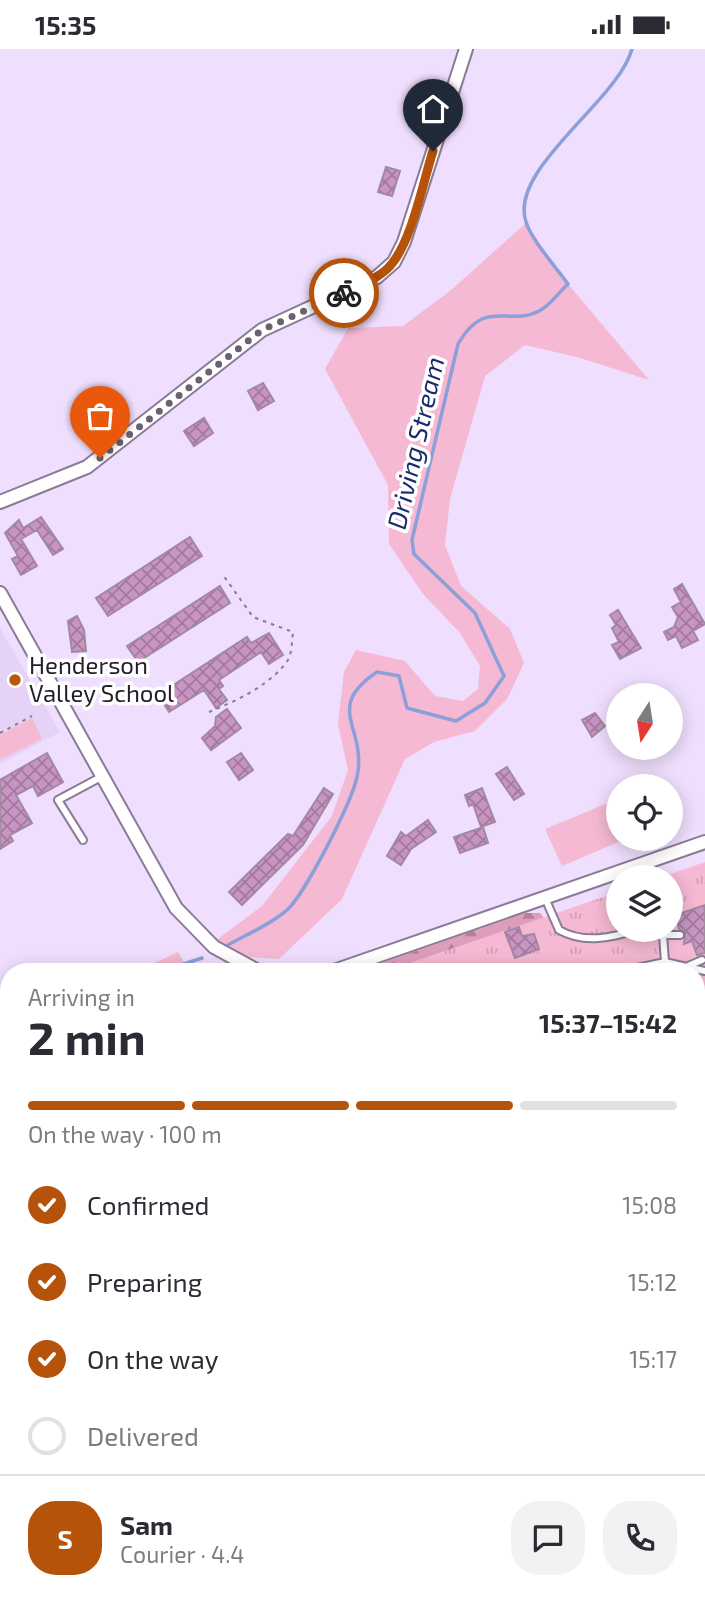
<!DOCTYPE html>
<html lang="en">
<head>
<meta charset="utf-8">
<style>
	:root { --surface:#fff; --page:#f2f2f3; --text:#2b2b33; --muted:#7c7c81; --line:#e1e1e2; --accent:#b45309 }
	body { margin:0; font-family:"Exo 2",sans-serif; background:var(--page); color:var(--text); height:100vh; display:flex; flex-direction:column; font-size:26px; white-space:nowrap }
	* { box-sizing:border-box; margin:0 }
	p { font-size:23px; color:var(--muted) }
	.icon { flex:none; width:38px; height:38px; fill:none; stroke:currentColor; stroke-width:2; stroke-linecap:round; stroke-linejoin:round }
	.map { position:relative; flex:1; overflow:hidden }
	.sheet { position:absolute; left:0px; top:914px; width:705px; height:653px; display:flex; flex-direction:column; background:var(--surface); border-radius:28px 28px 0 0; box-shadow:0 4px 18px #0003 }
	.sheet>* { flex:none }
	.needle { width:46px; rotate:192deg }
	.controls { position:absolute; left:606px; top:634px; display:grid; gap:14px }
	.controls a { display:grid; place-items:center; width:77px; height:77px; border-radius:50%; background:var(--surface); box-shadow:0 4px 18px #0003; font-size:35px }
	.pin { position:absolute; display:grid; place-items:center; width:60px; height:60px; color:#fff; margin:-72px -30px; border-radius:50% 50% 50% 0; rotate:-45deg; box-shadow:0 0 7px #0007 }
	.pin .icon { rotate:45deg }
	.courier { position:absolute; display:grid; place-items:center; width:70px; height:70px; margin:-35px; border:5px solid #b45309; border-radius:50%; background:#fff; color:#222; box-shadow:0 2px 9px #0007 }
	.summary em { font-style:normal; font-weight:700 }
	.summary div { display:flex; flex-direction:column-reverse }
	.summary { display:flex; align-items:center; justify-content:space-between; height:119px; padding:0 28px }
	h1 { font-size:46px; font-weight:700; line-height:52px }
	.bar { display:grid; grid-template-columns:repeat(4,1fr); gap:10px 7px; align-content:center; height:84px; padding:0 28px }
	.bar i { height:9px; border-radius:5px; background:var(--line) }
	.bar .active { background:var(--accent) }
	.bar p { grid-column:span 4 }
	.line { display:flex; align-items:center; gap:18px; padding:0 28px; border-top:2px solid var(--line) }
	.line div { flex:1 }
	.round { display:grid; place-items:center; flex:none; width:74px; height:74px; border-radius:28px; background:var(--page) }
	ol { padding:0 28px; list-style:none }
	li { display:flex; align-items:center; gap:21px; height:77px }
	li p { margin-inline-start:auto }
	li .icon { padding:7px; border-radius:50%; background:var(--accent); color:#fff; stroke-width:4 }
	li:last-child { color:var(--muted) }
	li i { width:38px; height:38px; border:4px solid var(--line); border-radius:50% }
	.status { display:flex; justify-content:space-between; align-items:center; height:49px; padding:0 35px; background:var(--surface); direction:ltr }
	.status svg { height:19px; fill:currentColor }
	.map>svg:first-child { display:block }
	.built { fill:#e6d2f7 }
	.grass { fill:#f5b9d4 }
	.forest { fill:url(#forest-firs) }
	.park { fill:url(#park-tufts) }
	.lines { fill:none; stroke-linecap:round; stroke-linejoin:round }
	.stream { stroke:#8b9fd8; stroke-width:3.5 }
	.building { fill:url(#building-cross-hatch); stroke:#a2899f; stroke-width:2 }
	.lane-casing { stroke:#8a7b96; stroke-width:10 }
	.street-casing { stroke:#8a7b96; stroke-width:16 }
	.path { stroke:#877c90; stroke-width:2; stroke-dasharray:3.5 5; stroke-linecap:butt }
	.lane { stroke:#fff; stroke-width:6 }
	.street { stroke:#fff; stroke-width:12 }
	.done { stroke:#6b6173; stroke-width:7; stroke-dasharray:0 12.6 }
	.route { stroke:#b45309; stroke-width:9 }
	.poi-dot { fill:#b7590c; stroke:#fff; stroke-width:2.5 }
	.labels { text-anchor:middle; stroke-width:7; stroke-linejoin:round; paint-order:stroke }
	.poi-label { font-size:24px; fill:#241e29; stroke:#fff; text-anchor:start }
	.water-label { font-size:26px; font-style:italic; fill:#1c2b6d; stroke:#fff }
</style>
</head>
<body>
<div class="status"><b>15:35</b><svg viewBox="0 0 49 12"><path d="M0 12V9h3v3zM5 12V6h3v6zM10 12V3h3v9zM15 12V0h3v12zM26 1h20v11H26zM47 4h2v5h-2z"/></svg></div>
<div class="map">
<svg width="705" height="1566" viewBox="0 0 705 1566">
	<defs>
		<pattern id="forest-firs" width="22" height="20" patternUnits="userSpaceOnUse" patternTransform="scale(1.75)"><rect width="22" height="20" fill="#df9dbc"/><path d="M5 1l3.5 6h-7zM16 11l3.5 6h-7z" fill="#b57f99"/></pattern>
		<pattern id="park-tufts" width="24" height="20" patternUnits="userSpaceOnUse" patternTransform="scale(1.75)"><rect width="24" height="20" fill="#f5b9d4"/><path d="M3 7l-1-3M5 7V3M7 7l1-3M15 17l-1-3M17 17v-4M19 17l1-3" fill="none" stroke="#d29fb6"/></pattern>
		<pattern id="building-cross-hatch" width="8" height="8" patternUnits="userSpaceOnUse" patternTransform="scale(1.75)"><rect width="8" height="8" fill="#c894c2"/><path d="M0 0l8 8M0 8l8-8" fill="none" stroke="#a2789e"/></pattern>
	</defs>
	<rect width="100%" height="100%" fill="#efdefd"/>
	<path class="built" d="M0,579L60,683L0,715Z"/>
	<path class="grass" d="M526,174L568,235L649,331L577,308L525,296L485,327L450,450L445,496L461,537L510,580L524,614L507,650L475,682L434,693L405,710L342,850L279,910L249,908L215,892L262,857L332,767L348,721L338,675L344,623L356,601L405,612L435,647L463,652L478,640L480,617L460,584L423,545L389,495L388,436L325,320L348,279L403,277L450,242Z
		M32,669L42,690L0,711V686Z
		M615,751L618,789H628L562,817L545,780Z"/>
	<path class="forest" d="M524,864H540L544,869L466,922H359Z
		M661,916L705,923V1335L696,1327V922H658Z
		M0,1056L9,1058V1373L0,1375Z"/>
	<path class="park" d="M705,813V1042L697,1039L696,922H386L618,843V880H670V828H662Z
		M178,903L189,922H137Z
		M9,981V1088H0V985Z"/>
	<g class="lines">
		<path class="stream" d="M228,896C247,885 272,875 288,860C305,844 356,747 358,722C364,676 325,658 377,623L399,627L407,659L456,672L485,654L504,627L475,564L414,505L412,491L458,295C485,248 508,278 539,262C550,257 559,243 568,235C556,218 532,192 526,173C508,120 618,52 632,0
			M163,922L202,909
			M0,1019L9,1012
			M696,1065L705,1068
			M0,1094L9,1095"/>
	</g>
	<path class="building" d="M386,118L400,122L392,147L378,143Z
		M263,334L274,352L258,361L248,342Z
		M204,369L213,384L194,397L184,382Z
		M41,468L63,500L53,506L37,481L21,490L37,517L21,526L12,510L18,507L5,484L19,471L23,479Z
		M190,488L202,507L108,567L96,549Z
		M682,535L705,575L693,582L698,591L682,599L676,587L668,591L664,583L674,578L678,568L672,558L681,553L674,540Z
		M220,537L230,554L138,613L127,597Z
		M618,561L641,599L620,610L612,596L619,593L612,579L616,576L610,566Z
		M77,567L84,581L86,602L72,603L68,572Z
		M269,584L283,606L269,615L261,603L219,631L223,637L219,640L227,651L216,659L204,641L169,663L158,646L247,588L251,594Z
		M227,660L241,679L211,701L202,689L215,677L216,668Z
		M595,664L605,677L592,688L582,671Z
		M47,704L63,733L38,747L33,737L16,746L32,774L10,786L13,792L0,800V731Z
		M241,704L253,721L239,731L227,713Z
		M507,718L524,745L514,751L496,725Z
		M324,739L333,745L303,796L242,856L229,843L288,785L293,787Z
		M482,739L495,773L481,778L473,755L469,757L465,746Z
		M428,771L436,783L411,800L401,816L387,807L401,783L406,787Z
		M483,778L488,794L460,804L454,788Z
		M705,856V904L697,906L692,892L684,895L685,884L679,880L676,866Z
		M519,878L522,887L534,885L539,900L515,909L505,883Z"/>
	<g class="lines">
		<g class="lane-casing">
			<path id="lane" d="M83,791L58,751L101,728
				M545,849L559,881C584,895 612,889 639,880
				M670,865L674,850
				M637,881L651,886H680
				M663,886L665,913
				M688,917L702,911
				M623,922L665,913L705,922
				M696,1021L705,1024"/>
		</g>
		<g class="street-casing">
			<path id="street" d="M0,453L87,418L262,281L377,228L394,213L404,193L466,0
				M0,544L176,859L214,898L258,922
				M334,922L705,793"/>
		</g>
		<path class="path" d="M209,663C236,652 271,636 288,611C292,604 292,591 293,583L253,568L223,526
			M0,684L32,667
			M696,984L705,970"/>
		<use href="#lane" class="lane"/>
		<use href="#street" class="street"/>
	</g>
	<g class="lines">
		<path class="done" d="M100,409L262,281L344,244"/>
		<path class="route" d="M344,244C359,237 375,231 387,220C411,198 423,133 433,102"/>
	</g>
	<circle class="poi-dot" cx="15" cy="631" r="7"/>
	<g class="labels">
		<g class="poi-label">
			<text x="29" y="625">Henderson<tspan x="29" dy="28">Valley School</tspan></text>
		</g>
		<g class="water-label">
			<text transform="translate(416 394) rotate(-77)" y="9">Driving Stream</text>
		</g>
	</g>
</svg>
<div class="controls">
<a><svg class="needle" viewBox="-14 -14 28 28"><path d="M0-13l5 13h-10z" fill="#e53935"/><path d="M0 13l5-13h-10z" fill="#7c7c81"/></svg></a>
<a><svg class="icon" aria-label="locate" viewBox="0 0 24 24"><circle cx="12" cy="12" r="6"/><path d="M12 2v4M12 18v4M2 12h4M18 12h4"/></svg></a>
<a><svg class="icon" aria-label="layers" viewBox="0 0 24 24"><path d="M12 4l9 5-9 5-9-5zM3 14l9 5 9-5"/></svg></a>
</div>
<div class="pin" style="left:100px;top:409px;background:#ea580c"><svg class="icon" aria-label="bag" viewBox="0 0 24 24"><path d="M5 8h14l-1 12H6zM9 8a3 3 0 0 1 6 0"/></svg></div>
<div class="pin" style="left:433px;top:102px;background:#1f2937"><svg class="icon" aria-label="home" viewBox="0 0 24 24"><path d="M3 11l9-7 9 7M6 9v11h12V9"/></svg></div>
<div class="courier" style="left:344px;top:244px"><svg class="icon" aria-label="bike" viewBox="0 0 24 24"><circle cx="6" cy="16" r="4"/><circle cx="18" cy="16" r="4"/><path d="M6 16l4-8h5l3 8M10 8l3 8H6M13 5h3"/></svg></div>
<section class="sheet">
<div class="summary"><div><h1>2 min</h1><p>Arriving in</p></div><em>15:37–15:42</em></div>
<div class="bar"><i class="active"></i><i class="active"></i><i class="active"></i><i></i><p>On the way · 100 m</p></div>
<ol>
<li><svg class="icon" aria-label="check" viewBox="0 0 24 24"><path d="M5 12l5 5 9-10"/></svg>Confirmed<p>15:08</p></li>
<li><svg class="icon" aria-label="check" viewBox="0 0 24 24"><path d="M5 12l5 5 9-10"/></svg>Preparing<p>15:12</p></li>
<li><svg class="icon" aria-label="check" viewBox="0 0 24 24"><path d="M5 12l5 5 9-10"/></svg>On the way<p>15:17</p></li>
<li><i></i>Delivered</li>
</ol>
<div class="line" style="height:126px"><b class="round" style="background:var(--accent);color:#fff">S</b><div><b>Sam</b><p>Courier · 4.4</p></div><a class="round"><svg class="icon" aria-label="chat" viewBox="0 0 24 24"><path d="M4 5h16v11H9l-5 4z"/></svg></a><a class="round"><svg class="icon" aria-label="phone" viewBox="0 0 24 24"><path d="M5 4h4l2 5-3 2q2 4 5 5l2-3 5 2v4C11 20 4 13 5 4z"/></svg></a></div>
</section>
</div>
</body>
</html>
